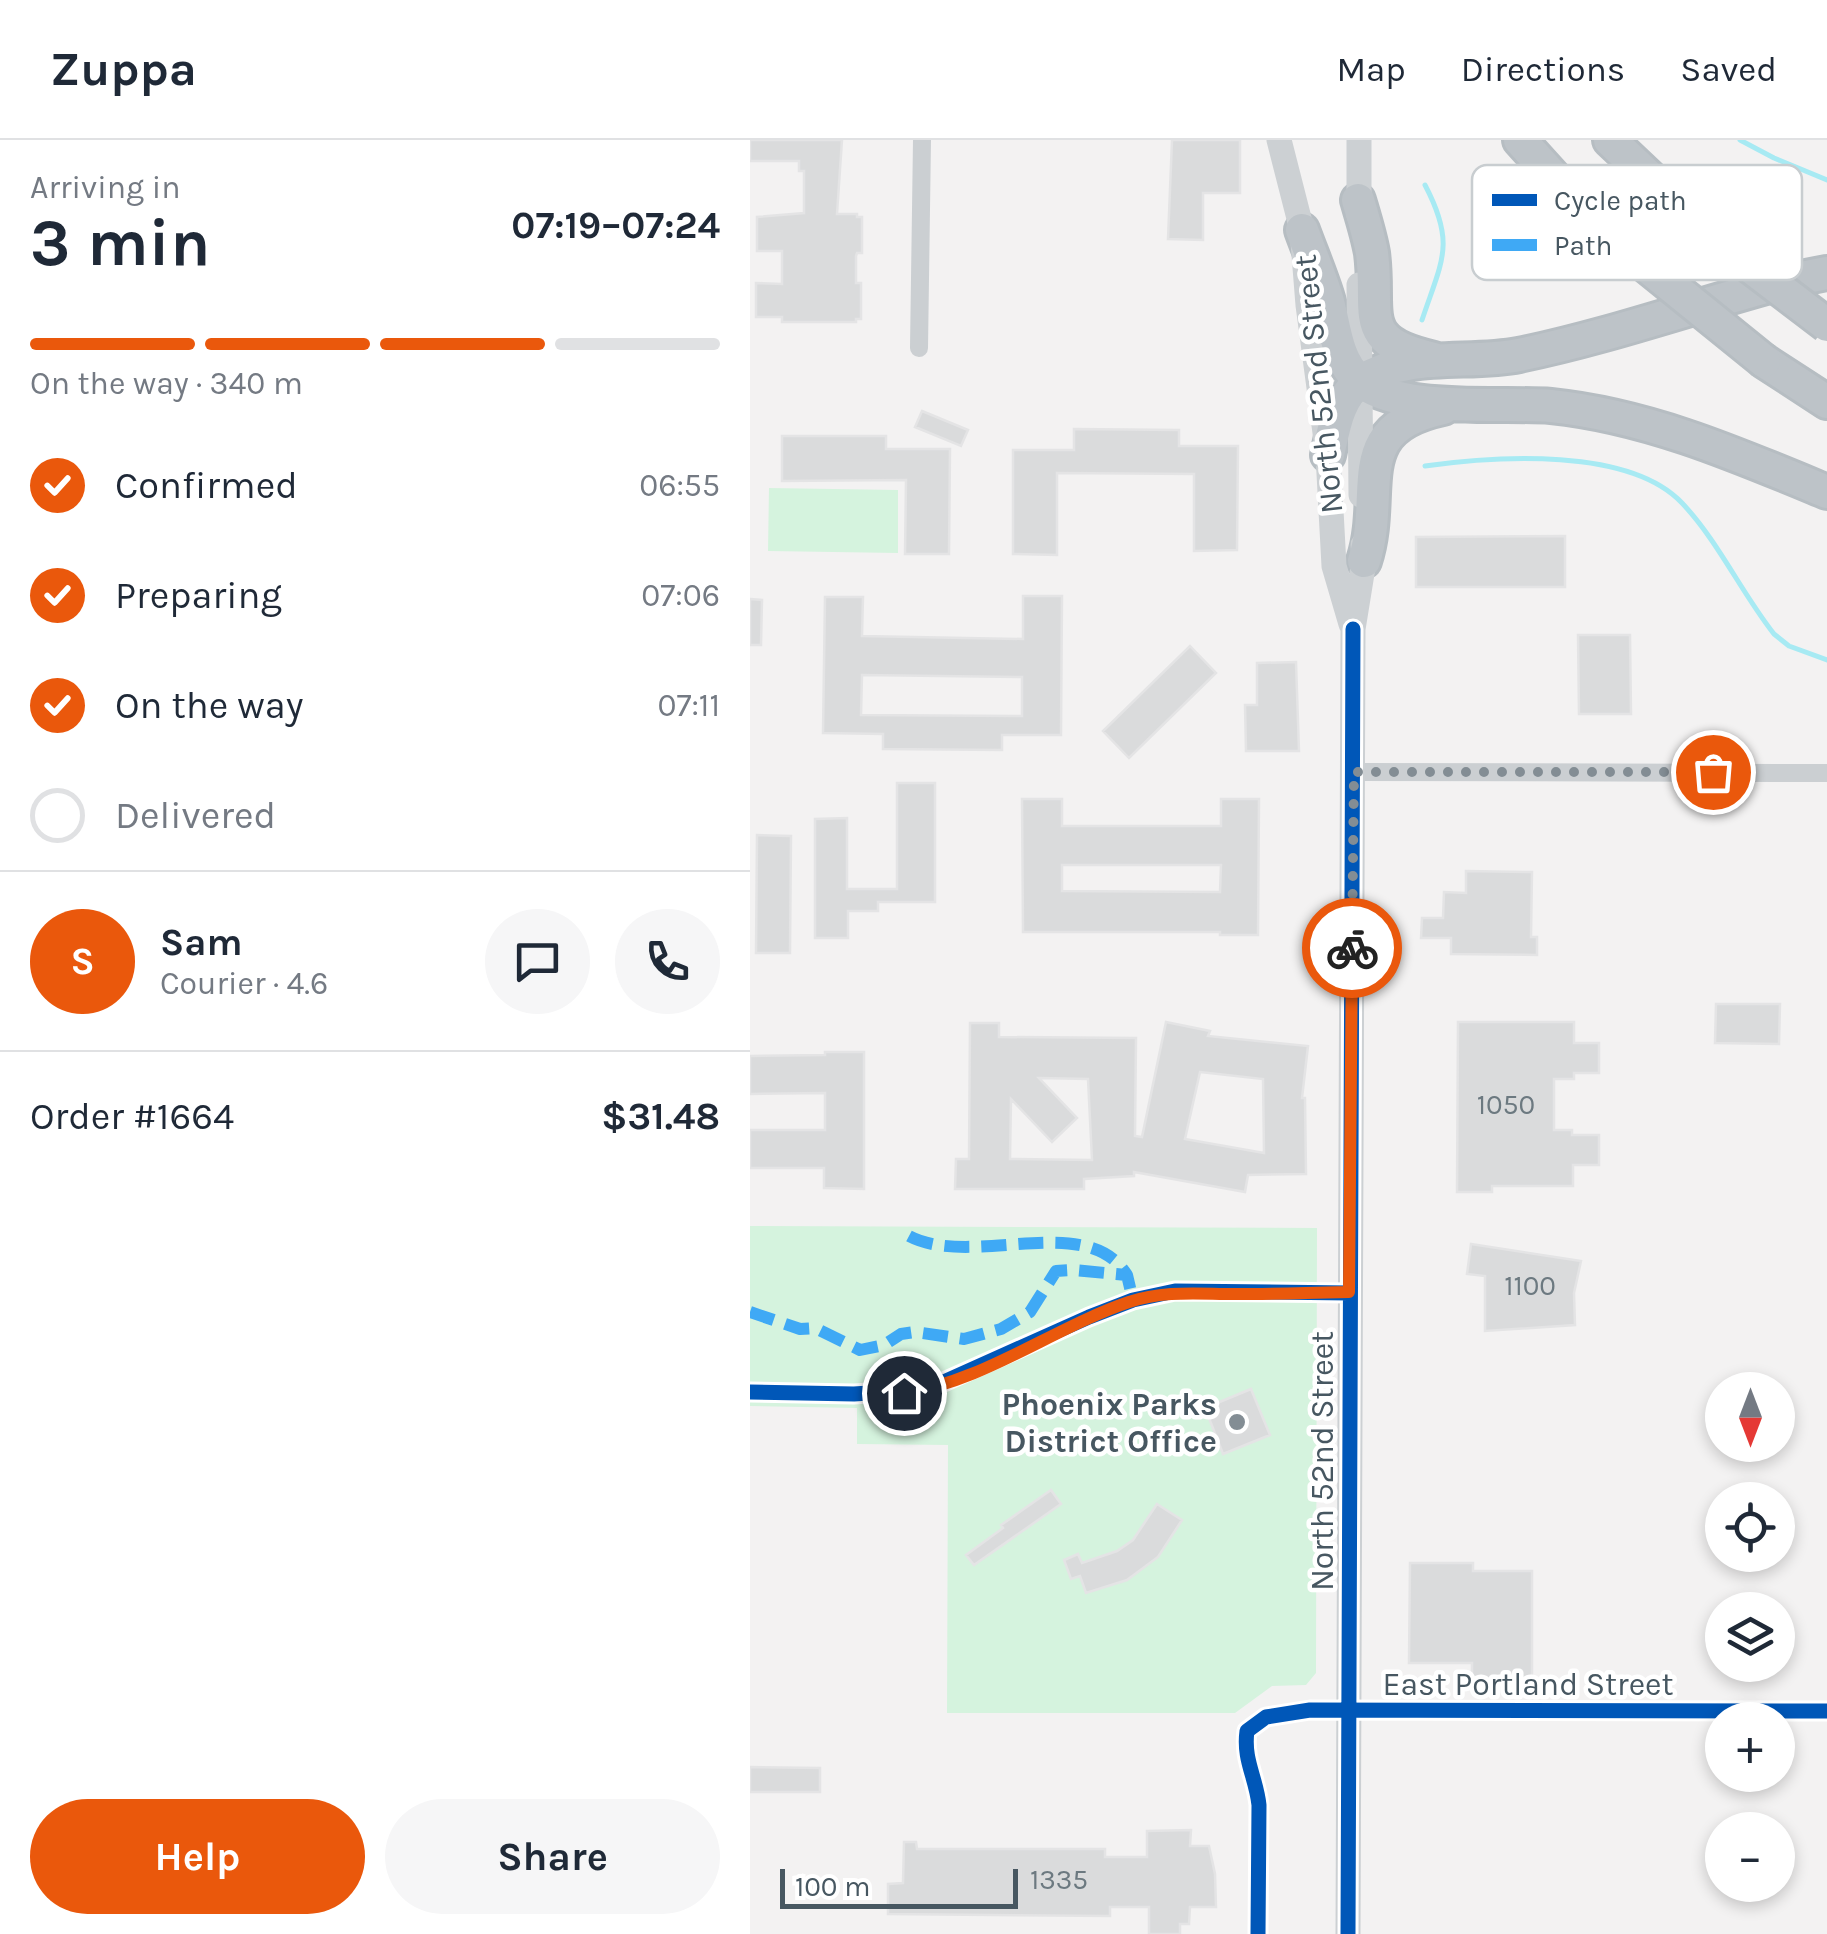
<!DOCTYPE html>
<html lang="en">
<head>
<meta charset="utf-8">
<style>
	:root { --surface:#fff; --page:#f6f6f7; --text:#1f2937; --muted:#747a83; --line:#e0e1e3; --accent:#ea580c }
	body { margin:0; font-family:Karla,sans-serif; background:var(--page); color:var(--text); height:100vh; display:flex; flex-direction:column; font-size:38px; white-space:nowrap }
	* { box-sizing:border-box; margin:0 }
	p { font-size:32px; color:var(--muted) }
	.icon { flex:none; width:55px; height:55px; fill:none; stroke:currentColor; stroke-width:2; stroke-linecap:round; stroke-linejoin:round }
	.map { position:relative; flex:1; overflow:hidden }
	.panel { display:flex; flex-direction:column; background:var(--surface); width:750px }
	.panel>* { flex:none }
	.needle { width:65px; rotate:180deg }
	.controls { position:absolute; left:955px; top:1232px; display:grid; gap:20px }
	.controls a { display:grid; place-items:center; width:90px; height:90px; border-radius:50%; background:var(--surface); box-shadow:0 5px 15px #0003; font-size:50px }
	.scale { position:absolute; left:30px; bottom:25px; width:238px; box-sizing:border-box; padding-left:10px; border:5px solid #475761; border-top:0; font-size:28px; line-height:35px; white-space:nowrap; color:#475761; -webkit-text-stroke:8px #fff; paint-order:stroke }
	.pin { position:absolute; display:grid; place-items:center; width:85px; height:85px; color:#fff; margin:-42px; border:5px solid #fff; border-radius:50%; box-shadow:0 2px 10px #0007 }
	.courier { position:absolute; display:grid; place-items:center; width:100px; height:100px; margin:-50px; border:8px solid #ea580c; border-radius:50%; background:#fff; color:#222; box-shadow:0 2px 12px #0007 }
	.headline em { font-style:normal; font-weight:700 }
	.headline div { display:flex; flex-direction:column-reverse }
	.headline { display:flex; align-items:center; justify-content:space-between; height:170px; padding:0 30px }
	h1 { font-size:65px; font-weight:700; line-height:75px }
	.bar { display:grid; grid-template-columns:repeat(4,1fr); gap:15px 10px; align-content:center; height:120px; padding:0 30px }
	.bar i { height:12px; border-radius:8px; background:var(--line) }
	.bar .active { background:var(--accent) }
	.bar p { grid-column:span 4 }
	.line { display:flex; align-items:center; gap:25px; padding:0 30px; border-top:2px solid var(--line) }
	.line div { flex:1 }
	.round { display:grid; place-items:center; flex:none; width:105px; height:105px; border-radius:52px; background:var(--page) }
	ol { padding:0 30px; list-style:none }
	li { display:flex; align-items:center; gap:30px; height:110px }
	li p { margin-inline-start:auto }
	li .icon { padding:10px; border-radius:50%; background:var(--accent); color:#fff; stroke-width:4 }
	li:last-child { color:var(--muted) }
	li i { width:55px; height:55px; border:5px solid var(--line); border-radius:50% }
	.primary-button { display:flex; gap:20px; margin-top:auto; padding:20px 30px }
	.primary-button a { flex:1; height:115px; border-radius:60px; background:var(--accent); color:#fff; font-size:40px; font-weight:700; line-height:115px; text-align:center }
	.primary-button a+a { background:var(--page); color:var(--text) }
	header { display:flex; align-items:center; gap:60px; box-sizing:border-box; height:140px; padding:0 50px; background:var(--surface); border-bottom:2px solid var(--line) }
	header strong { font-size:48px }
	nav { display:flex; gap:55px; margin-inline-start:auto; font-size:35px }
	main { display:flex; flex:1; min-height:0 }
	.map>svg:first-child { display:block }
	.green { fill:#d5f3de }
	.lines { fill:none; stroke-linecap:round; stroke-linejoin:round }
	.stream { stroke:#a7eaf3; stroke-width:5 }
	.building { fill:#dadbdc; stroke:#e4e4e5; stroke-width:2.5; fill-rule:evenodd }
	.motorway-casing { stroke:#b6bdc2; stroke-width:38 }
	.minor { stroke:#cbcfd2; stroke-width:18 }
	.secondary { stroke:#ccd0d3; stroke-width:25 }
	.motorway { stroke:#bdc3c8; stroke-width:32 }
	.motorway-bridge-casing { stroke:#b6bdc2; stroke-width:38; stroke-linecap:butt }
	.motorway-bridge { stroke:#bdc3c8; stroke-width:32 }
	.quiet { stroke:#3fa9f5; stroke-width:12; stroke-dasharray:25 12; stroke-linecap:butt }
	.cycleway-casing { stroke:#fff; stroke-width:21 }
	.cycleway { stroke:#0057b8; stroke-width:15 }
	.done { stroke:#838d94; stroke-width:10; stroke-dasharray:0 18 }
	.route { stroke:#ea580c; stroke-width:12 }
	.poi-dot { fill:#838d94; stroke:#fff; stroke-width:4 }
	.labels { text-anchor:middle; stroke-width:9; stroke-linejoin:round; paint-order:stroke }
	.number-label { font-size:28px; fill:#6c7980 }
	.street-label { font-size:32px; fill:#475761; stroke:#fff }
	.poi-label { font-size:32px; font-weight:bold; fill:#475761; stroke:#fff; text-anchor:end }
	.key { fill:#fff; stroke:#c8cdd0; stroke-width:2.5 }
	.key-label { font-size:28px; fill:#475761 }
</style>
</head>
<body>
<header>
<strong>Zuppa</strong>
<nav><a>Map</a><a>Directions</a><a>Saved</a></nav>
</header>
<main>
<section class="panel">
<div class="headline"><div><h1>3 min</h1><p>Arriving in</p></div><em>07:19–07:24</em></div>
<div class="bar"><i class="active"></i><i class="active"></i><i class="active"></i><i></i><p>On the way · 340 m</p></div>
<ol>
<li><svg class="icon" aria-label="check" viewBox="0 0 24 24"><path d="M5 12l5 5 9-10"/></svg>Confirmed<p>06:55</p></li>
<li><svg class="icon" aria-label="check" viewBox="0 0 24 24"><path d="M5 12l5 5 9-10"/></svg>Preparing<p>07:06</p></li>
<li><svg class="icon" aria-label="check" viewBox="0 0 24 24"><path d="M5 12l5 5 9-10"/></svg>On the way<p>07:11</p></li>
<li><i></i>Delivered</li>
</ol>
<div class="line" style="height:180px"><b class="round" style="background:var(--accent);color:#fff">S</b><div><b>Sam</b><p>Courier · 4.6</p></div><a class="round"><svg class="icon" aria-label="chat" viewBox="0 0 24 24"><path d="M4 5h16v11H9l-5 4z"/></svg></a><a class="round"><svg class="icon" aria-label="phone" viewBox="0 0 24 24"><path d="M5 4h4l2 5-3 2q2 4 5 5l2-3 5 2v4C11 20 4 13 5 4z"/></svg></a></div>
<div class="line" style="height:130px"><div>Order #1664</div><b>$31.48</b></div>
<div class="primary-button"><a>Help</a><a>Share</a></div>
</section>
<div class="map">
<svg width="1077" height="1794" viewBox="0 0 1077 1794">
	<rect width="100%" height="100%" fill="#f3f2f2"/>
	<path class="green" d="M19,348L148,350V413L18,411Z
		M0,1086L567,1088L566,1533L556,1545L522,1546L485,1573H197L198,1305L107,1304V1268L0,1266Z"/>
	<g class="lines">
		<path class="stream" d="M990,0L1024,18L1077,40
			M672,180C692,120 706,104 675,45
			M675,326C746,316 879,307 932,363C968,401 991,452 1024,494L1039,506L1077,520"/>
	</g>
	<path class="building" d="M0,0H92L87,74H107V77H112V113H107L106,116V143H111V179H106V182H32V177H6V143L32,144V111H7V77L54,73V31H49V21H0Z
		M422,0H490V53H453V100L418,99Z
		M172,271L218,290L211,306L165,287Z
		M324,289L429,290V306H488L487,410L444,411V334L307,333V415L263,414V310H324Z
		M32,296H136V309H200L199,414H155L156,340L32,341Z
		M815,396V447H666V397Z
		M273,456H312L311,595H252V610L133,609V594L73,593L75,457H113L112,496L273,499ZM112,535L272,537V576L111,575Z
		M0,459L12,460L11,505H0Z
		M828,495H880L881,574H829Z
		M440,506L466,533L379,618L353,591Z
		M546,522L549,611H496L495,565H507V523Z
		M147,643H185V762H128V771H98V798H65V679L97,678V749H147Z
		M272,659H312V686H471V659H509L508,795H470V792H273ZM312,725H471L470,752L312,751Z
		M7,695L41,696L40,813H6Z
		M716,731L782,732L781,797H787V815L701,814V798H671L672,778H693L694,752L716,753Z
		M966,864H1030L1029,904L965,903Z
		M416,882L460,891L458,896L558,906L552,958H555L556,1034L498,1035L495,1052L384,1032V1036L334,1039V1049H205L206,1019H219L220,883H249V897L386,898L385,996L392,997ZM450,932L513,939L514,1013L435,999ZM289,938L338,939L342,1020L260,1019L261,959L302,1002L327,978Z
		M708,882H824V903H849V933H824V939H804V990H822V995H849V1025H823V1046H742V1052H707Z
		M75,912H114V1049L74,1048V1028H0V990H75V953L0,954V916L75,915Z
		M721,1104L831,1121L824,1153L825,1185L735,1191V1136L717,1134Z
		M501,1249L520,1295L473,1314L455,1268Z
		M301,1350L311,1364L224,1425L216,1415L253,1388L251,1385Z
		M407,1364L432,1380L408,1417L377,1440L336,1453L330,1436L321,1439L314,1420L328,1414L332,1423L367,1411L383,1400Z
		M660,1423H723V1431H782V1543H722V1523H659Z
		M0,1627L70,1628V1652H0Z
		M441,1690L440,1706H459L465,1734L466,1767H440L439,1784H430V1794H399V1767H360V1776L138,1774V1744L153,1743L154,1702H166L167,1709H355V1717H397V1691Z"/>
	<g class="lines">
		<g class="motorway-casing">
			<path id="motorway" d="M770,0L818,53L883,115
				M860,0L968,102
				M608,60C613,77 619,96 622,113C630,175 605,201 684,219
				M552,90C560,112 569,133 576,155C585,182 585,219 608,239C645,274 752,262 801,266C898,276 988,315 1077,352
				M1014,221L1077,262
				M578,315C584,289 588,256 612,241C657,211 719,225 769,215C861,196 950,164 1041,140L1077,133
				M614,421C637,351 595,289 693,268"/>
		</g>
		<path class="minor" d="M169,208L172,0
			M604,632L1077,633
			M0,1252L104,1254L178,1249L339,1177L383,1160L425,1151L599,1153
			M508,1794L509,1665C506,1637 493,1620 497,1591L516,1577L560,1570L1077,1571"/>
		<path class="secondary" d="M529,0L552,90L558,165L578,315L584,426L601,484
			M609,75V0
			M609,145L611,355
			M598,1794L603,489L614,421L613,405"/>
		<use href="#motorway" class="motorway"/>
		<g class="motorway-bridge-casing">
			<path id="motorway-bridge" d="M968,102L1077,185
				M883,115L1014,221"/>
		</g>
		<use href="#motorway-bridge" class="motorway-bridge"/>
		<path class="quiet" d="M159,1096C222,1129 337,1070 377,1135
			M0,1172L50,1189L65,1188L110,1210L134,1205L151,1194L165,1192L214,1199L251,1189L280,1172L306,1131L323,1130L377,1135L383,1160"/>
		<g class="cycleway-casing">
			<path id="cycleway" d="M0,1252L104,1254L178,1249L339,1177L383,1160L425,1151L599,1153
				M508,1794L509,1665C506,1637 493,1620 497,1591L516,1577L560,1570L1077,1571
				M598,1794L603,489"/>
		</g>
		<use href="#cycleway" class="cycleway"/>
	</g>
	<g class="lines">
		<path class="done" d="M602,808L604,632H963"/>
		<path class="route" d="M154,1253C231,1243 305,1187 379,1162C415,1150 448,1154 485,1154C523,1154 561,1153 599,1152L602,808"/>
	</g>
	<circle class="poi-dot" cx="487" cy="1282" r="10"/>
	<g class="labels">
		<g class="number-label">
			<text x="756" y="974">1050</text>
			<text x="780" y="1155">1100</text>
			<text x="309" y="1749">1335</text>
		</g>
		<g class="street-label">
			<text transform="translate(568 244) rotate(-96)" y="11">North 52nd Street</text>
			<text transform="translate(572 1321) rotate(-90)" y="11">North 52nd Street</text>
			<text x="778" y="1555">East Portland Street</text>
		</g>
		<g class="poi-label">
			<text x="467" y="1275">Phoenix Parks<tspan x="467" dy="37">District Office</tspan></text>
		</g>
	</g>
	<rect x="722" y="25" width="330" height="115" rx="15" class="key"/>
	<rect x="742" y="54" width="45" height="12" fill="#0057b8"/>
	<rect x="742" y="99" width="45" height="12" fill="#3fa9f5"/>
	<g class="key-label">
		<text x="804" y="70">Cycle path</text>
		<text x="804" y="115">Path</text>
	</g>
</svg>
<div class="controls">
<a><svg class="needle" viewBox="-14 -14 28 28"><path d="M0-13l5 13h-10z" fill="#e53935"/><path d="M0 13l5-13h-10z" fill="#747a83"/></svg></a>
<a><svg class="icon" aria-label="locate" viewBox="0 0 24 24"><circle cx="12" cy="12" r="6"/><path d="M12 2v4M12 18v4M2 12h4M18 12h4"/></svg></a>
<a><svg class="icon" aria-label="layers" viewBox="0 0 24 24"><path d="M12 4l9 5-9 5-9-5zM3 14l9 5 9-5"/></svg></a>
<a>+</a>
<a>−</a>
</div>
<div class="scale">100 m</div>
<div class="pin" style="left:963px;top:632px;background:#ea580c"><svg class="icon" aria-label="bag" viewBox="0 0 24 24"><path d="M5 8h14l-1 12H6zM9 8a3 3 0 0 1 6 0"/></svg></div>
<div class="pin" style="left:154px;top:1253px;background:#1f2937"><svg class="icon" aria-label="home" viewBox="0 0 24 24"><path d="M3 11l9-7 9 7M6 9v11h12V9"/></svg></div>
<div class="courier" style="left:602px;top:808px"><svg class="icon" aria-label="bike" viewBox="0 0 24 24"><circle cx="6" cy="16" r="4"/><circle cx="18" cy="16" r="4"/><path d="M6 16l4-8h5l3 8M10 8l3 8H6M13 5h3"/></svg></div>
</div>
</main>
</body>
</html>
